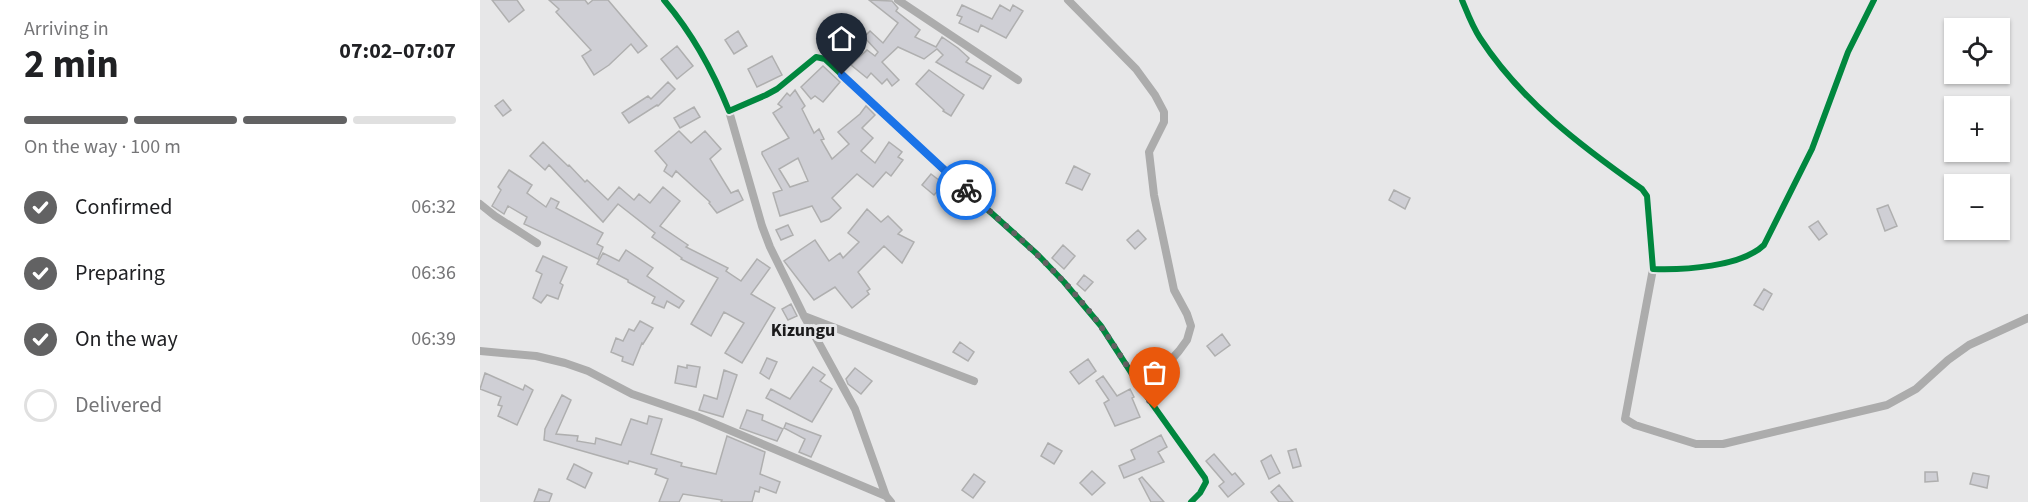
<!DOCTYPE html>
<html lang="en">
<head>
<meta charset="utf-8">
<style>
	:root { --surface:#fff; --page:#f6f6f6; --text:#202124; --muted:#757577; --line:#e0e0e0; --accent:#626263 }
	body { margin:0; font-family:"Source Sans 3",sans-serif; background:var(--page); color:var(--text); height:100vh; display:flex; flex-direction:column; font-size:22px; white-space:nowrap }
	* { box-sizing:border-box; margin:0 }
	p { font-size:20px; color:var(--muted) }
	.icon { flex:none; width:33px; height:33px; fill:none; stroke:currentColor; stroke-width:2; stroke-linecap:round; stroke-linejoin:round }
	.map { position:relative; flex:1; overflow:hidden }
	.drawer { display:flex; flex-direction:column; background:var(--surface); width:480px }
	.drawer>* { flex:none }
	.buttons { position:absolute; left:1464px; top:18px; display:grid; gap:12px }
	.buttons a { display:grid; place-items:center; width:66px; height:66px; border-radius:0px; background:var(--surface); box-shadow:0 2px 4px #0004; font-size:30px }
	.pin { position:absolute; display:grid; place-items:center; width:51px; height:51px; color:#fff; margin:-62px -26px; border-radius:50% 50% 50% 0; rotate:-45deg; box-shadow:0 0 6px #0007 }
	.pin .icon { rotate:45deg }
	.courier { position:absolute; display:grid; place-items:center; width:60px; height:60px; margin:-30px; border:4px solid #1a73e8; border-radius:50%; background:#fff; color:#222; box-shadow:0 2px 8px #0007 }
	.headline em { font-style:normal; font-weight:700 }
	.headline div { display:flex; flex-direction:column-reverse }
	.headline { display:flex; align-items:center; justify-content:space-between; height:102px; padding:0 24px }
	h1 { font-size:39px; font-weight:700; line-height:45px }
	.bar { display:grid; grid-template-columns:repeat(4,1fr); gap:9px 6px; align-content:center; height:72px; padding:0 24px }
	.bar i { height:8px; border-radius:4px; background:var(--line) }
	.bar .current { background:var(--accent) }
	.bar p { grid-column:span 4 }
	ol { padding:0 24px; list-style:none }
	li { display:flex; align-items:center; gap:18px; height:66px }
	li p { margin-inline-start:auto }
	li .icon { padding:6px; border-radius:50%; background:var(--accent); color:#fff; stroke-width:4 }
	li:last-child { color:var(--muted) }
	li i { width:33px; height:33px; border:3px solid var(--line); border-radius:50% }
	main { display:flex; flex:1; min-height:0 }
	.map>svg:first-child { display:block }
	.building { fill:#cfcfd5; stroke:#afafaf; stroke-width:1.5; fill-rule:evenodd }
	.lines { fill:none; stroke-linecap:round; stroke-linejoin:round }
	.minor { stroke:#acacac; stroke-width:8 }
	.cycleway-casing { stroke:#e6e7e9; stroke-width:10 }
	.cycleway { stroke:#00873e; stroke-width:6 }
	.done { stroke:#626263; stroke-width:6; stroke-dasharray:0 10.8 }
	.route { stroke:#1a73e8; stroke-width:8 }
	.labels { text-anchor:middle; stroke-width:6; stroke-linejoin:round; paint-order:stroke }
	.quarter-label { font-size:18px; font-weight:bold; fill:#1b1b1c; stroke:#e6e7e9 }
</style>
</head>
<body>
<main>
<section class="drawer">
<div class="headline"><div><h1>2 min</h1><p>Arriving in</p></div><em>07:02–07:07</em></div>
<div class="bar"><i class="current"></i><i class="current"></i><i class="current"></i><i></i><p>On the way · 100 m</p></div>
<ol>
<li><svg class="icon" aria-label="check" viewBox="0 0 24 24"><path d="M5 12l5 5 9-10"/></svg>Confirmed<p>06:32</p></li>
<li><svg class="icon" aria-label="check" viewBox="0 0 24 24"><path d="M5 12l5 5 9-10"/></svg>Preparing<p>06:36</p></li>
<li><svg class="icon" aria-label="check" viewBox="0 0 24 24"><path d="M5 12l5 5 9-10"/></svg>On the way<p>06:39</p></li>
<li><i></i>Delivered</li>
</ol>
</section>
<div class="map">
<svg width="1548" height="502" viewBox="0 0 1548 502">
	<rect width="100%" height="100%" fill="#e7e7e8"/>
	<path class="building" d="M12,0H37L44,10L29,22Z
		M69,0H105L108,4L113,0H128L167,46L158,53L151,44L129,65L114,75L102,56L111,50L76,12L79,9Z
		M389,0L412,1L418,8L416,11L440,30L435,37L456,47L462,37L478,48L489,58L486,62L511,76L503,89L456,62L463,55L457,49L444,59L418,47L402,62L419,80L412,86L407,79L402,84L391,73L387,78L371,65L387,50L395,56L398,52L384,37L390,31L403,43L418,23Z
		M482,5L512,19L520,5L530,11L533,5L543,11L526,38L501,25L498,32L479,23L482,17L477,15Z
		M258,31L267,46L254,54L245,40Z
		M197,46L213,66L197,79L181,59Z
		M292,56L302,75L277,87L268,69Z
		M343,66L360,82L343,102L335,96L331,99L321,87Z
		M449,70L484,95L471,116L463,111L464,110L436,84Z
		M188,82L195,89L178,106L177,105L149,123L142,113L168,96L171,99Z
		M315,90L325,106L322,109L334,133L339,129L344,139L341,140L352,159L369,144L358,132L380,114L386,106L395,115L382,128L393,138L381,151L395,163L409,142L422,152L418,157L423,160L411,176L406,172L393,187L377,174L352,198L361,208L349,219L341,222L332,206L300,216L293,193L302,190L282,154V152L309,138L293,113L302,107L298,104L307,93L310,96ZM318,158L328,181L310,187L299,169Z
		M23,100L31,110L23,116L15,106Z
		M214,107L220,117L200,128L194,118Z
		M199,131L211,143L225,131L241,149L230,159L251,193L258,190L263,200L237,213L229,203L230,202L196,171L192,177L184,171L187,165L175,151Z
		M63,142L88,166L89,165L105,182L107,180L128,200L139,187L154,200L159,194L170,203L183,187L200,201L180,226L208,245L206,247L248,268L246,271L261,281L277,259L290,268L271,294L295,308L262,363L245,353L264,323L244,312L231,336L211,324L238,278L201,259L202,258L172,237L175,233L138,204L123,222L69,165L65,170L50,156Z
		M594,166L610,174L602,190L586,183Z
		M29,170L52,185L47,193L66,207L71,198L79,202L76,208L123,233L117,244L123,247L118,259L44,224L47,217L28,206L24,214L12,206L21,190L18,187Z
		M451,174L464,184L454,195L442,185Z
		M914,190L930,198L925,209L909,200Z
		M1408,205L1417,226L1405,231L1397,209Z
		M387,209L401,222L408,216L422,230L418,234L434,242L422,263L404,246L378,272L390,289L387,291L389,294L372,308L355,287L334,300L304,261L335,240L349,261L360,253L363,258L379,242L368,233Z
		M1338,221L1347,234L1339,240L1329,227Z
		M308,225L313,235L301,240L296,230Z
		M658,230L666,239L655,249L647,240Z
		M583,245L595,256L584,269L572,258Z
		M146,250L173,268L167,276L204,301L199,308L187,301L184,308L172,303L175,297L148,282V280L117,264L123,253L139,261Z
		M63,256L87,267L80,283L83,285L78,299L67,295L61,303L53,298L62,274L56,271Z
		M604,275L613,282L605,291L597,284Z
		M1284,289L1292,294L1283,310L1274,305Z
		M311,304L317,316L308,320L302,309Z
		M160,321L173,328L163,344L162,343L153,365L142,361L143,357L131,352L136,338L143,341L149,329L154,331Z
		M742,334L750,345L735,356L727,346Z
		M480,342L494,352L488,361L473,352Z
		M287,358L297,362L289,379L280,373Z
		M608,359L616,371L599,384L590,372Z
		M207,365L220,367L216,387L195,383L198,366L207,368Z
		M333,367L345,375L340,381L352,389L332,422L286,398L291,389L310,399Z
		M375,368L392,381L381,394L368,384L366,379Z
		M244,370L257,375L243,417L219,410L224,395L237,399Z
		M5,373L43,390L45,385L53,390L37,425L18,416L22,406L18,405L21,397L0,389Z
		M623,376L637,396L650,389L654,397L652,398L660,417L635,426L624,403L629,400L616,381Z
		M82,395L91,400L76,434L98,436L97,441L115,444L116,438L141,445L151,419L167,424L169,416L182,419L171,454L202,463L201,466L236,474L247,436L285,452L280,474L300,482L296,493L280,487L279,492L275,491L272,502H241L242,500L203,494L199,502H179L188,479L175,474L177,469L149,461L148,464L64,440L65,429Z
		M267,410L283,415L282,420L303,429L297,441L260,428Z
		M306,423L341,436L331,457L319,452L325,439L304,428Z
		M681,435L687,447L678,452L684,462L644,478L639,466L655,459L651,450Z
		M568,443L582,451L574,464L561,456Z
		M816,449L821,466L813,468L808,451Z
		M734,454L752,475L755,473L764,484L748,497L739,486L744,482L726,461Z
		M791,455L800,473L789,479L781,461Z
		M94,464L112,473L105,488L87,479Z
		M612,471L625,483L612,495L600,483Z
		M1445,472H1457L1458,481L1445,482Z
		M1493,473L1509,476L1507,488L1490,484Z
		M494,474L505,482L493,498L482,490Z
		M662,477L684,502H671L659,479Z
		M799,485L813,502H799L791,492Z
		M59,489L72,494L69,502H54Z"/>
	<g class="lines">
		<path class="minor" d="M184,0C212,33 233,71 249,111L286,95L297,89L336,57L345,59L467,173L557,254L584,282L621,326L663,391L725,478L726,482L720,493L711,502
			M418,0L538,80
			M588,0L656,69L675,95L684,112V122L669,152L674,195L694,290L707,314L711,326L707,340L699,351L663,391
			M982,0C987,12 992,26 1000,38C1041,101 1101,146 1162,189L1167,196L1173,269C1204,270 1261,267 1284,245L1332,149L1368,52L1394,0
			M249,111L282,226L290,247L324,316L375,409L406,496L411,502
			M0,204L15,216L57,243
			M1173,269L1145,419L1155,425L1216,444H1243L1407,405L1436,389L1468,360L1489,345L1548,318
			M324,316L494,381
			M0,351L56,356L85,363L108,371L152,394L216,416L406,496"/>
		<g class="cycleway-casing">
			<path id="cycleway" d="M184,0C212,33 233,71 249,111L286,95L297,89L336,57L345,59L467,173L557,254L584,282L621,326L663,391L725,478L726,482L720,493L711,502
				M982,0C987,12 992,26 1000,38C1041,101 1101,146 1162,189L1167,196L1173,269C1204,270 1261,267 1284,245L1332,149L1368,52L1394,0"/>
		</g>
		<use href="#cycleway" class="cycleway"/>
	</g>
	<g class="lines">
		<path class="done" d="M486,190C527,227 570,263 605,306C632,338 651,375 675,409"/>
		<path class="route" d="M362,75L486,190"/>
	</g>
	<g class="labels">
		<g class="quarter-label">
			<text x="323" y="336">Kizungu</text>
		</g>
	</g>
</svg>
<div class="buttons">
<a><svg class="icon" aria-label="locate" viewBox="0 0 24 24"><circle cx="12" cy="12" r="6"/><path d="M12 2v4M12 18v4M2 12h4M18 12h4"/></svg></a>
<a>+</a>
<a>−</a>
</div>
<div class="pin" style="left:675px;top:409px;background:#ea580c"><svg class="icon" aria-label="bag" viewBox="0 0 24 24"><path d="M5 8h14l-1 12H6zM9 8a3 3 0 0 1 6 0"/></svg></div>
<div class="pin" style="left:362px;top:75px;background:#1f2937"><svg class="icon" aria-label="home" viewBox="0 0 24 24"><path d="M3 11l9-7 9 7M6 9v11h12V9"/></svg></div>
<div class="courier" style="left:486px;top:190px"><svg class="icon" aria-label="bike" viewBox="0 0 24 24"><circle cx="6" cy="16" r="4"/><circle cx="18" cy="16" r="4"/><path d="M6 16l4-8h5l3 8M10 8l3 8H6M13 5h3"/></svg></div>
</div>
</main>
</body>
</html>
